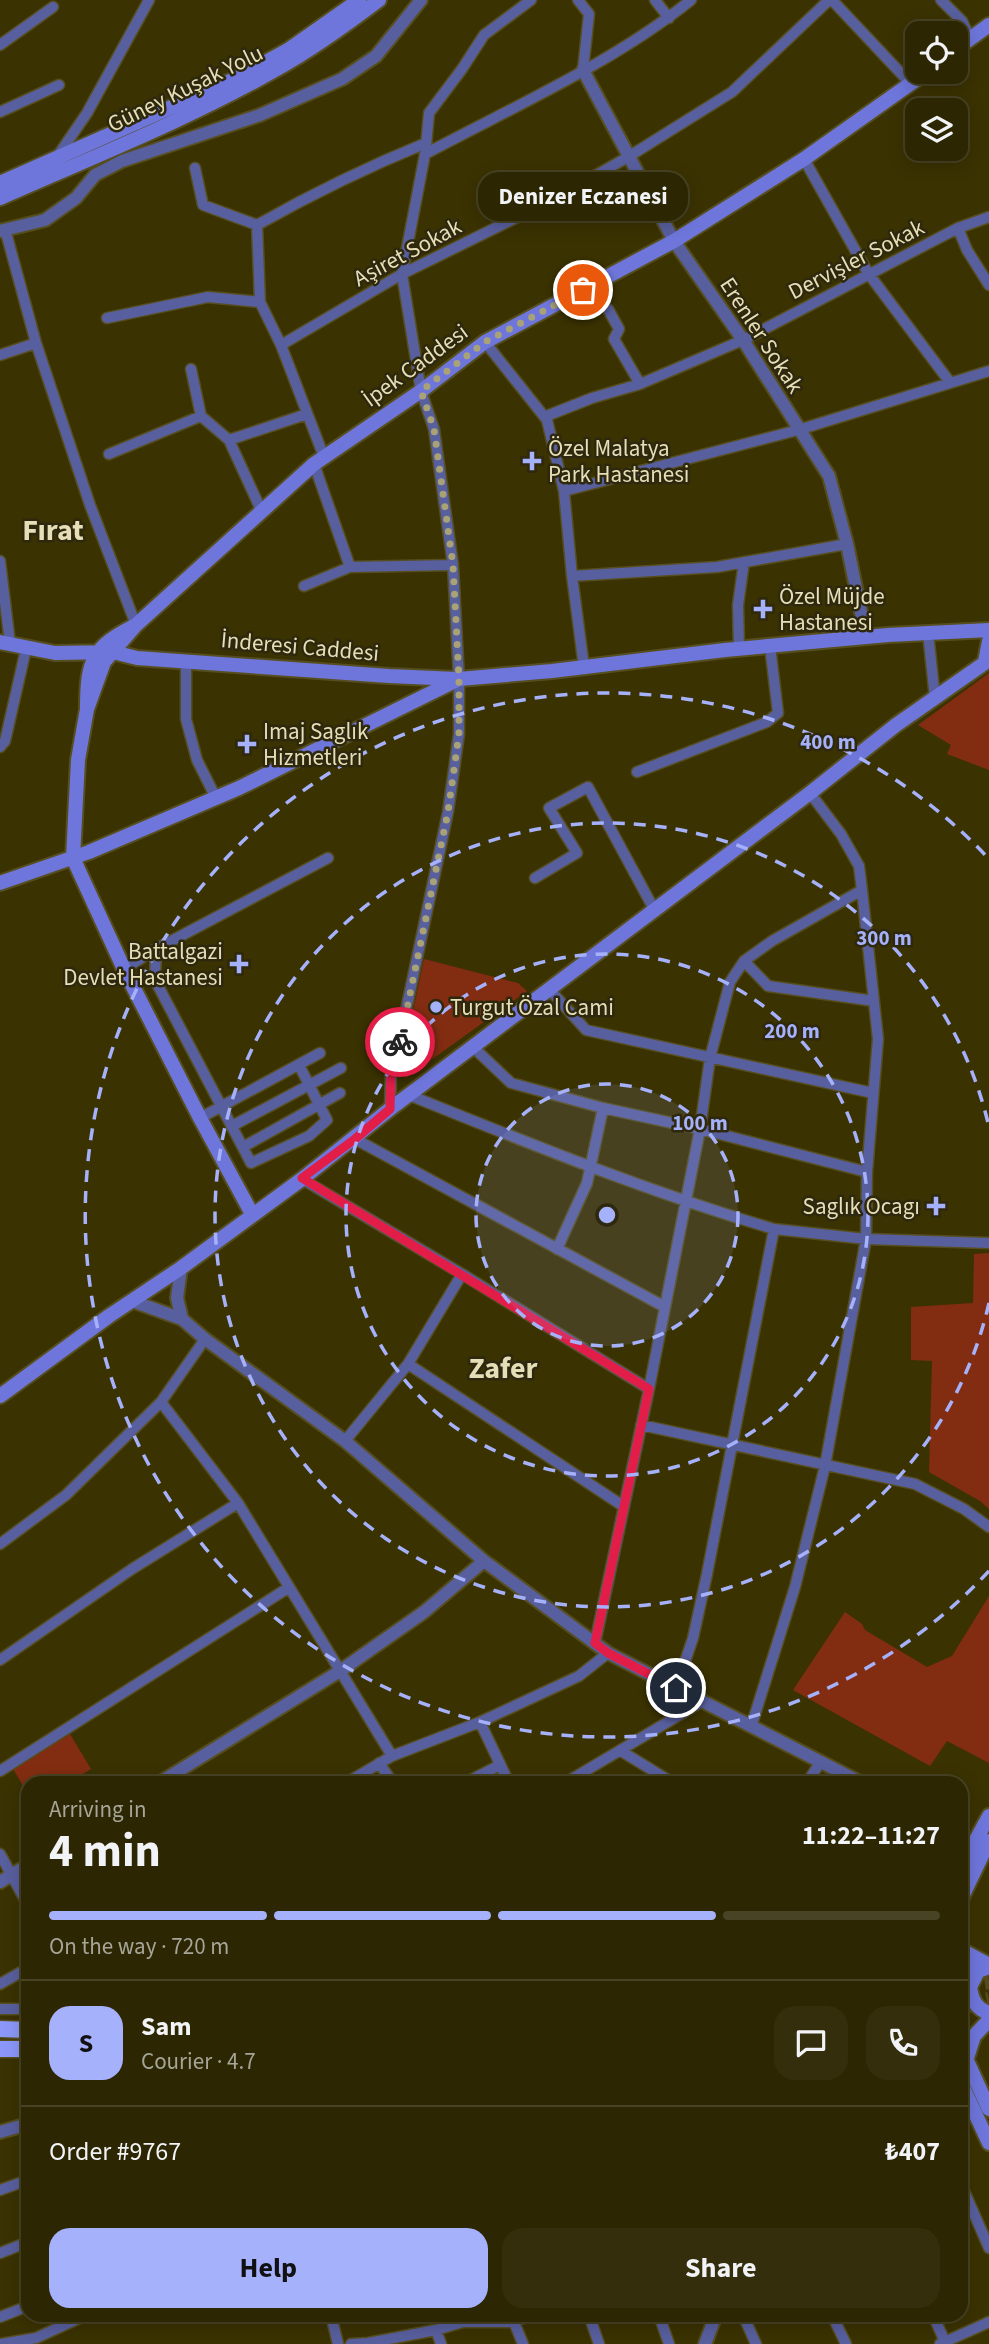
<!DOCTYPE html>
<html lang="en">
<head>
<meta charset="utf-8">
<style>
	:root { --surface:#2c2602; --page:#342e0c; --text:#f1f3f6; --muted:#a6a599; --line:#484324; --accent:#a6b1fc }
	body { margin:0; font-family:"Source Sans 3",sans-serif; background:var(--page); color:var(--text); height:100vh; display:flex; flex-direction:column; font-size:26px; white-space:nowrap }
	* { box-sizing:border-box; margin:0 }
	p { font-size:23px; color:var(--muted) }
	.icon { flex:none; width:38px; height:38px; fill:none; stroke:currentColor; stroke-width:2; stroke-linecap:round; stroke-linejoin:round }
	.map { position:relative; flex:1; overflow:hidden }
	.details { position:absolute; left:21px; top:1776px; width:947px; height:546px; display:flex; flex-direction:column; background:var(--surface); border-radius:21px; box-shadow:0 4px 18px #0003,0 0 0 2px var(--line) }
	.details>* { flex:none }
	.buttons { position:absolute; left:905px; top:21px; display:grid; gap:14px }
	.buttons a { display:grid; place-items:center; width:63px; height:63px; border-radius:14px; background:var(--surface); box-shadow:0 4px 18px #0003,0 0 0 2px var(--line); font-size:35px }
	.pin { position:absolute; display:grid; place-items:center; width:60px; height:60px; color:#fff; margin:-30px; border:4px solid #fff; border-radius:50%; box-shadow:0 2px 7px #0007 }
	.courier { position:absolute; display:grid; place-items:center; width:70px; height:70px; margin:-35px; border:5px solid #e11d48; border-radius:50%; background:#fff; color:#222; box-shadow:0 2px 9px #0007 }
	.bubble { position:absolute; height:49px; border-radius:21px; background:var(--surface); box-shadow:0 4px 18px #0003,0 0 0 2px var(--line); font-size:23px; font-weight:700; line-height:49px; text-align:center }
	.head em { font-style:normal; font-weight:700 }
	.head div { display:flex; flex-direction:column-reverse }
	.head { display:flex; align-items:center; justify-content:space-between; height:119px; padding:0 28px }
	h1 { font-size:46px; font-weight:700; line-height:52px }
	.bar { display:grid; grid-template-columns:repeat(4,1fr); gap:10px 7px; align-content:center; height:84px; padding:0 28px }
	.bar i { height:9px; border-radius:5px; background:var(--line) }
	.bar .selected { background:var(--accent) }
	.bar p { grid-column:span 4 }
	.line { display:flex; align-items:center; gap:18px; padding:0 28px; border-top:2px solid var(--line) }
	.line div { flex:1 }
	.round { display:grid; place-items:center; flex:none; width:74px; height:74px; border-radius:21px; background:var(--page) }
	.cta { display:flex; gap:14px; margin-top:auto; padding:14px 28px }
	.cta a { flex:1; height:80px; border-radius:21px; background:var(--accent); color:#111; font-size:28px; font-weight:700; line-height:80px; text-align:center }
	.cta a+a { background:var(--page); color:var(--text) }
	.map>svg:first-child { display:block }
	.green { fill:#822d11 }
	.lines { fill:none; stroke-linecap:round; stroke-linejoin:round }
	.trunk-tunnel { stroke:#554c1d; stroke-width:16; stroke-dasharray:16 8; stroke-linecap:butt }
	.minor-casing { stroke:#564e1f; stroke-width:13 }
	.tertiary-casing { stroke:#564e1f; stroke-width:16 }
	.secondary-casing { stroke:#564e1f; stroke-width:18 }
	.trunk-casing { stroke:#564e1f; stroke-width:19 }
	.minor { stroke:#585f9e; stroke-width:10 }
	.tertiary { stroke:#585f9e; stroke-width:12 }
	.secondary { stroke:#6e76db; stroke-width:14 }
	.trunk { stroke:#8c98f9; stroke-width:16 }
	.done { stroke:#aaa277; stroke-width:7; stroke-dasharray:0 12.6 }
	.route { stroke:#e11d48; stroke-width:9 }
	.ring { fill:none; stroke:#a6b1fc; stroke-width:3.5; stroke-dasharray:12 9 }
	.poi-dot { fill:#a6b1fc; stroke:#2e280e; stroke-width:2.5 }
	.labels { text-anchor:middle; stroke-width:5; stroke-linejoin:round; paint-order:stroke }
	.street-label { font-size:23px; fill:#e6deb6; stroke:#2e280e }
	.poi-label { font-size:23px; fill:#e6deb6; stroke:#2e280e; text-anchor:start }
	.district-label { font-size:30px; font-weight:bold; fill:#e6deb6; stroke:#2e280e }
	.centre { fill:#a6b1fc; stroke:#2e280e; stroke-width:3.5 }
	.ring-label { font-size:21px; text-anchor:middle; font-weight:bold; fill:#a6b1fc; stroke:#2e280e; stroke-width:5; stroke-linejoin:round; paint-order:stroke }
</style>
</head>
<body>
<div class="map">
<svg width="989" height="2344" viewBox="0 0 989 2344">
	<rect width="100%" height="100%" fill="#3b3202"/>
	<path class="green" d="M989,673V770L947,754L951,745L918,725Z
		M424,959L518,983L527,991L406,1078L400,1072Z
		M989,1253V1509L980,1501L929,1472L932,1361L911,1360V1307L973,1303L974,1254Z
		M989,1596V1763L947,1741L930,1766L793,1690L845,1612L862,1624L865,1630L927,1667L952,1656Z
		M70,1734L91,1769L68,1783H28V1794L13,1769Z"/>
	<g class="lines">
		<path class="trunk-tunnel" d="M961,1986L989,1981
			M963,2005L989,2000"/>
		<g class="minor-casing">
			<path id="minor" d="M578,0L589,14L583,70
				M655,0L669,18
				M832,0L911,84
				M941,0L962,21L970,38
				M0,45L53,7
				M0,112L59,85
				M426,146L429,113L462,69L484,35L531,0
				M57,157L87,113L149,0
				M804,159L868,273L949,381
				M195,168L203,205L257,225C312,194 367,167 426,143
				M257,225L260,302L281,345L324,457
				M958,228L967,250L989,285
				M5,229L36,343L90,505L136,625
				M608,309L619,329L614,339L640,384
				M107,318L208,297L260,302
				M485,342L547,420L564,491L798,430L989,371
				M281,345L402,274L558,197L628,157L732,92L829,0
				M0,355L36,343
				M191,369L201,416
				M547,420L549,415L592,398L640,384L743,340L958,228L989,217
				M229,440L307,414
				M109,454L201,416L229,440L262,512
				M314,464L350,567L453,565L459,679V734L448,812L399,1043L391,1073L390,1109
				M564,491L572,576
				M0,561L10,643
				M453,565L434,429L421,391L402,274L425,154C513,107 614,62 691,0
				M304,586L350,567
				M928,633L935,698
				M739,649L738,605L744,562
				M186,661V719L197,760L216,798
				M584,667L572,576L717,567L847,544
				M0,747L5,741L26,649
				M637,772L767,722L778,713L770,646
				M535,878L577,853L549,808L588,787L655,911
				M744,961L768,986L874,1001
				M124,969L156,949
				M550,990L586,1030L873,1093
				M473,1047L511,1083L603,1108L700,1129L867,1172
				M299,1065L327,1120L309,1136L251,1163L155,980L156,949L328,858
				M409,1095C530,1144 649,1192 774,1229L707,1574L693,1638L676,1688
				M200,1118L320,1053
				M232,1126L341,1068
				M355,1139L665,1307
				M243,1147L340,1093
				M302,1179L462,1274L408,1364L345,1441
				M774,1229L866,1239L989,1243
				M557,1249L587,1183L603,1108
				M462,1274L649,1389L595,1643
				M408,1364L623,1506
				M649,1389L700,1129L710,1058L730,982L744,961L772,941L862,890
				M161,1402L238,1503
				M641,1425L915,1484L964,1509L989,1527
				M0,1544L66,1495L161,1402L205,1339
				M0,1660L132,1569L238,1503L392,1756
				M480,1722L509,1783
				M751,1727L795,1587L825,1466L866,1239L867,1172L878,1039L862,890L859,866L841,834L810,793
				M621,1751L673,1783
				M379,1763L393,1783
				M0,1771L288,1588
				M346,1783L392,1756L480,1722L579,1676L608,1653
				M465,1783L500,1765
				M565,1783L703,1701
				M807,1783L821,1761
				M0,1854L28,1905
				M0,1984L28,1968
				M0,2009H28
				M961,2184L989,2248
				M0,2190L28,2180
				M0,2253L28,2242
				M331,2315L338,2344
				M589,2315L599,2344
				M659,2315L669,2344
				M743,2315L756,2344
				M832,2315L846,2344
				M933,2315L946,2344
				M0,2317L28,2306
				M514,2322L523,2344
				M436,2330L441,2344
				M1,2344L36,2338L86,2315
				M351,2344L368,2343L436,2330L463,2322H514L529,2315
				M940,2344L989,2322"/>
		</g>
		<g class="tertiary-casing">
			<path id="tertiary" d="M583,70L674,241L743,340L829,476L847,544L866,637
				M0,231L45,220L76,198L95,175L122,161L260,115L342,79L376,56L421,0
				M181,1268L177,1298L182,1319
				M132,1301L182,1319L205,1339L345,1441L484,1561L608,1653L862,1783
				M159,1783L340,1671L424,1612L484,1561
				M961,1838L981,1849
				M0,1882L28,1865
				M0,2132L28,2124
				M705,2344L716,2315"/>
		</g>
		<g class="secondary-casing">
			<path id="secondary" d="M956,49L989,25
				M0,183L235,79L288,50L359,0
				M0,198C93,157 189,119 277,69C313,49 346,25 379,0
				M136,625L314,464L421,391L485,342L674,241L804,159L927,72
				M0,642L55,653L113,652L137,658L389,676L457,679
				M985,662L989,641
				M87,709C87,661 92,647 136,625L104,662L87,709L78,760L73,858L124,969L200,1118L252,1214
				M0,883L89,852L239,788L459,679L552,671L725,650L888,635L989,630
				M0,1396L109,1316L181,1268L302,1179L390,1109L810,793L896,725L989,660
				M961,1867L989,1816
				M961,1899L989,1841
				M961,1950L989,1965
				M989,1967L978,1971L970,1987C972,2000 976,2009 989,2013
				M961,1969L988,1966
				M961,1985L965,2000L961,2013
				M961,2040L968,2063L989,2109
				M967,2058L974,2036L989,2020
				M961,2083L989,2143"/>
		</g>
		<g class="trunk-casing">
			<path id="trunk" d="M0,2029L28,2030
				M0,2049H28"/>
		</g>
		<use href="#minor" class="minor"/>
		<use href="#tertiary" class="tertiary"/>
		<use href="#secondary" class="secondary"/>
		<use href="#trunk" class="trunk"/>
	</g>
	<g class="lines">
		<path class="done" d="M400,1042L448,812L459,734V679L453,565L434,429L421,391L485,342L583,290"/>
		<path class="route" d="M400,1042L391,1073L390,1109L355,1139L302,1178L649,1389L595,1643L608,1653L676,1688"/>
	</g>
	<circle cx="607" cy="1215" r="131" fill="#a6b1fc" fill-opacity=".12"/>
	<g class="ring">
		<circle cx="607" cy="1215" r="131"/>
		<circle cx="607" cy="1215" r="261"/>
		<path d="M989 1303A392 392 0 1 1 989 1127"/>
		<path d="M989 1571A522 522 0 1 1 989 859"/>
	</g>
	<g class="poi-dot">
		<path d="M528.5 450.5h7v7h7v7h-7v7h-7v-7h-7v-7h7z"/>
		<path d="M759.5 598.5h7v7h7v7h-7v7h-7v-7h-7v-7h7z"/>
		<path d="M243.5 733.5h7v7h7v7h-7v7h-7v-7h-7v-7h7z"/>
		<path d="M235.5 953.5h7v7h7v7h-7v7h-7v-7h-7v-7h7z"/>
		<circle cx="436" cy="1007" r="7"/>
		<path d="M932.5 1195.5h7v7h7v7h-7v7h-7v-7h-7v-7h7z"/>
	</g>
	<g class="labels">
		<g class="street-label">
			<text transform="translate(185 88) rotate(-26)" y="8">Güney Kuşak Yolu</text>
			<text transform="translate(407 252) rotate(-28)" y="8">Aşiret Sokak</text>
			<text transform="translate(856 259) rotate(-27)" y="8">Dervişler Sokak</text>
			<text transform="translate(762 335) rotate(57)" y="8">Erenler Sokak</text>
			<text transform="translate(415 365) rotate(-36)" y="8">İpek Caddesi</text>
			<text transform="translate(300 646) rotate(5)" y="8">İnderesi Caddesi</text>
		</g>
		<g class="poi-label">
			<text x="548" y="456">Özel Malatya<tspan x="548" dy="26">Park Hastanesi</tspan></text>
			<text x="779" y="604">Özel Müjde<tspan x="779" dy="26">Hastanesi</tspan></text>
			<text x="263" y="739">Imaj Saglık<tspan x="263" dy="26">Hizmetleri</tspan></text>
			<text x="223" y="959" text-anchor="end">Battalgazi<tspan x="223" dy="26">Devlet Hastanesi</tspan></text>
			<text x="450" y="1015">Turgut Özal Cami</text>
			<text x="920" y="1214" text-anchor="end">Saglık Ocagı</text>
		</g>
		<g class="district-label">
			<text x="53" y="540">Fırat</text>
			<text x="503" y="1378">Zafer</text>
		</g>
	</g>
	<circle cx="607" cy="1215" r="10" class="centre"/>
	<g class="ring-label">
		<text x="828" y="749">400 m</text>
		<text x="884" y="945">300 m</text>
		<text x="792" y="1038">200 m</text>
		<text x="700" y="1130">100 m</text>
	</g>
</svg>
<div class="buttons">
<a><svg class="icon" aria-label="locate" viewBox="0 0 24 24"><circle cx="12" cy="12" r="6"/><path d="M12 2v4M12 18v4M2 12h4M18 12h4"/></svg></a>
<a><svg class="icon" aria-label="layers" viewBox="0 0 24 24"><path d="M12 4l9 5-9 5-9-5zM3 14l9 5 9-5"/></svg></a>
</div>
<div class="pin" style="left:583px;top:290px;background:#ea580c"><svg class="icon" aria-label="bag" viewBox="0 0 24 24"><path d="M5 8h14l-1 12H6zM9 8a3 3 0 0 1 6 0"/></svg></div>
<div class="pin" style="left:676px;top:1688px;background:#1f2937"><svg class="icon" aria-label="home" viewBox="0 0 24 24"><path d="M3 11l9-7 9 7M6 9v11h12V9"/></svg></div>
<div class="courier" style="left:400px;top:1042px"><svg class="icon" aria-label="bike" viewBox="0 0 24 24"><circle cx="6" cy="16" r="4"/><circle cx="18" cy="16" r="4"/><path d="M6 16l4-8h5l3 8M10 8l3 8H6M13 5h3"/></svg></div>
<div class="bubble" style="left:478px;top:172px;width:210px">Denizer Eczanesi</div>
<section class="details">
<div class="head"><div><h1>4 min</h1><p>Arriving in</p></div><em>11:22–11:27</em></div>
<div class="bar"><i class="selected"></i><i class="selected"></i><i class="selected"></i><i></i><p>On the way · 720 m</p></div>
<div class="line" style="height:126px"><b class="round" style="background:var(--accent);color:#111">S</b><div><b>Sam</b><p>Courier · 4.7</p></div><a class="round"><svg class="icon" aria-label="chat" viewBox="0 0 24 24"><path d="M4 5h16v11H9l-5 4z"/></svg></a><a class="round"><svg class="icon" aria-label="phone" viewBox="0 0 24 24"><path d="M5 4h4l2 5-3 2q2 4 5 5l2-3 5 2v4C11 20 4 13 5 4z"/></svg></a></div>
<div class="line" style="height:91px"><div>Order #9767</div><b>₺407</b></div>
<div class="cta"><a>Help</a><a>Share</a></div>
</section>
</div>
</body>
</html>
